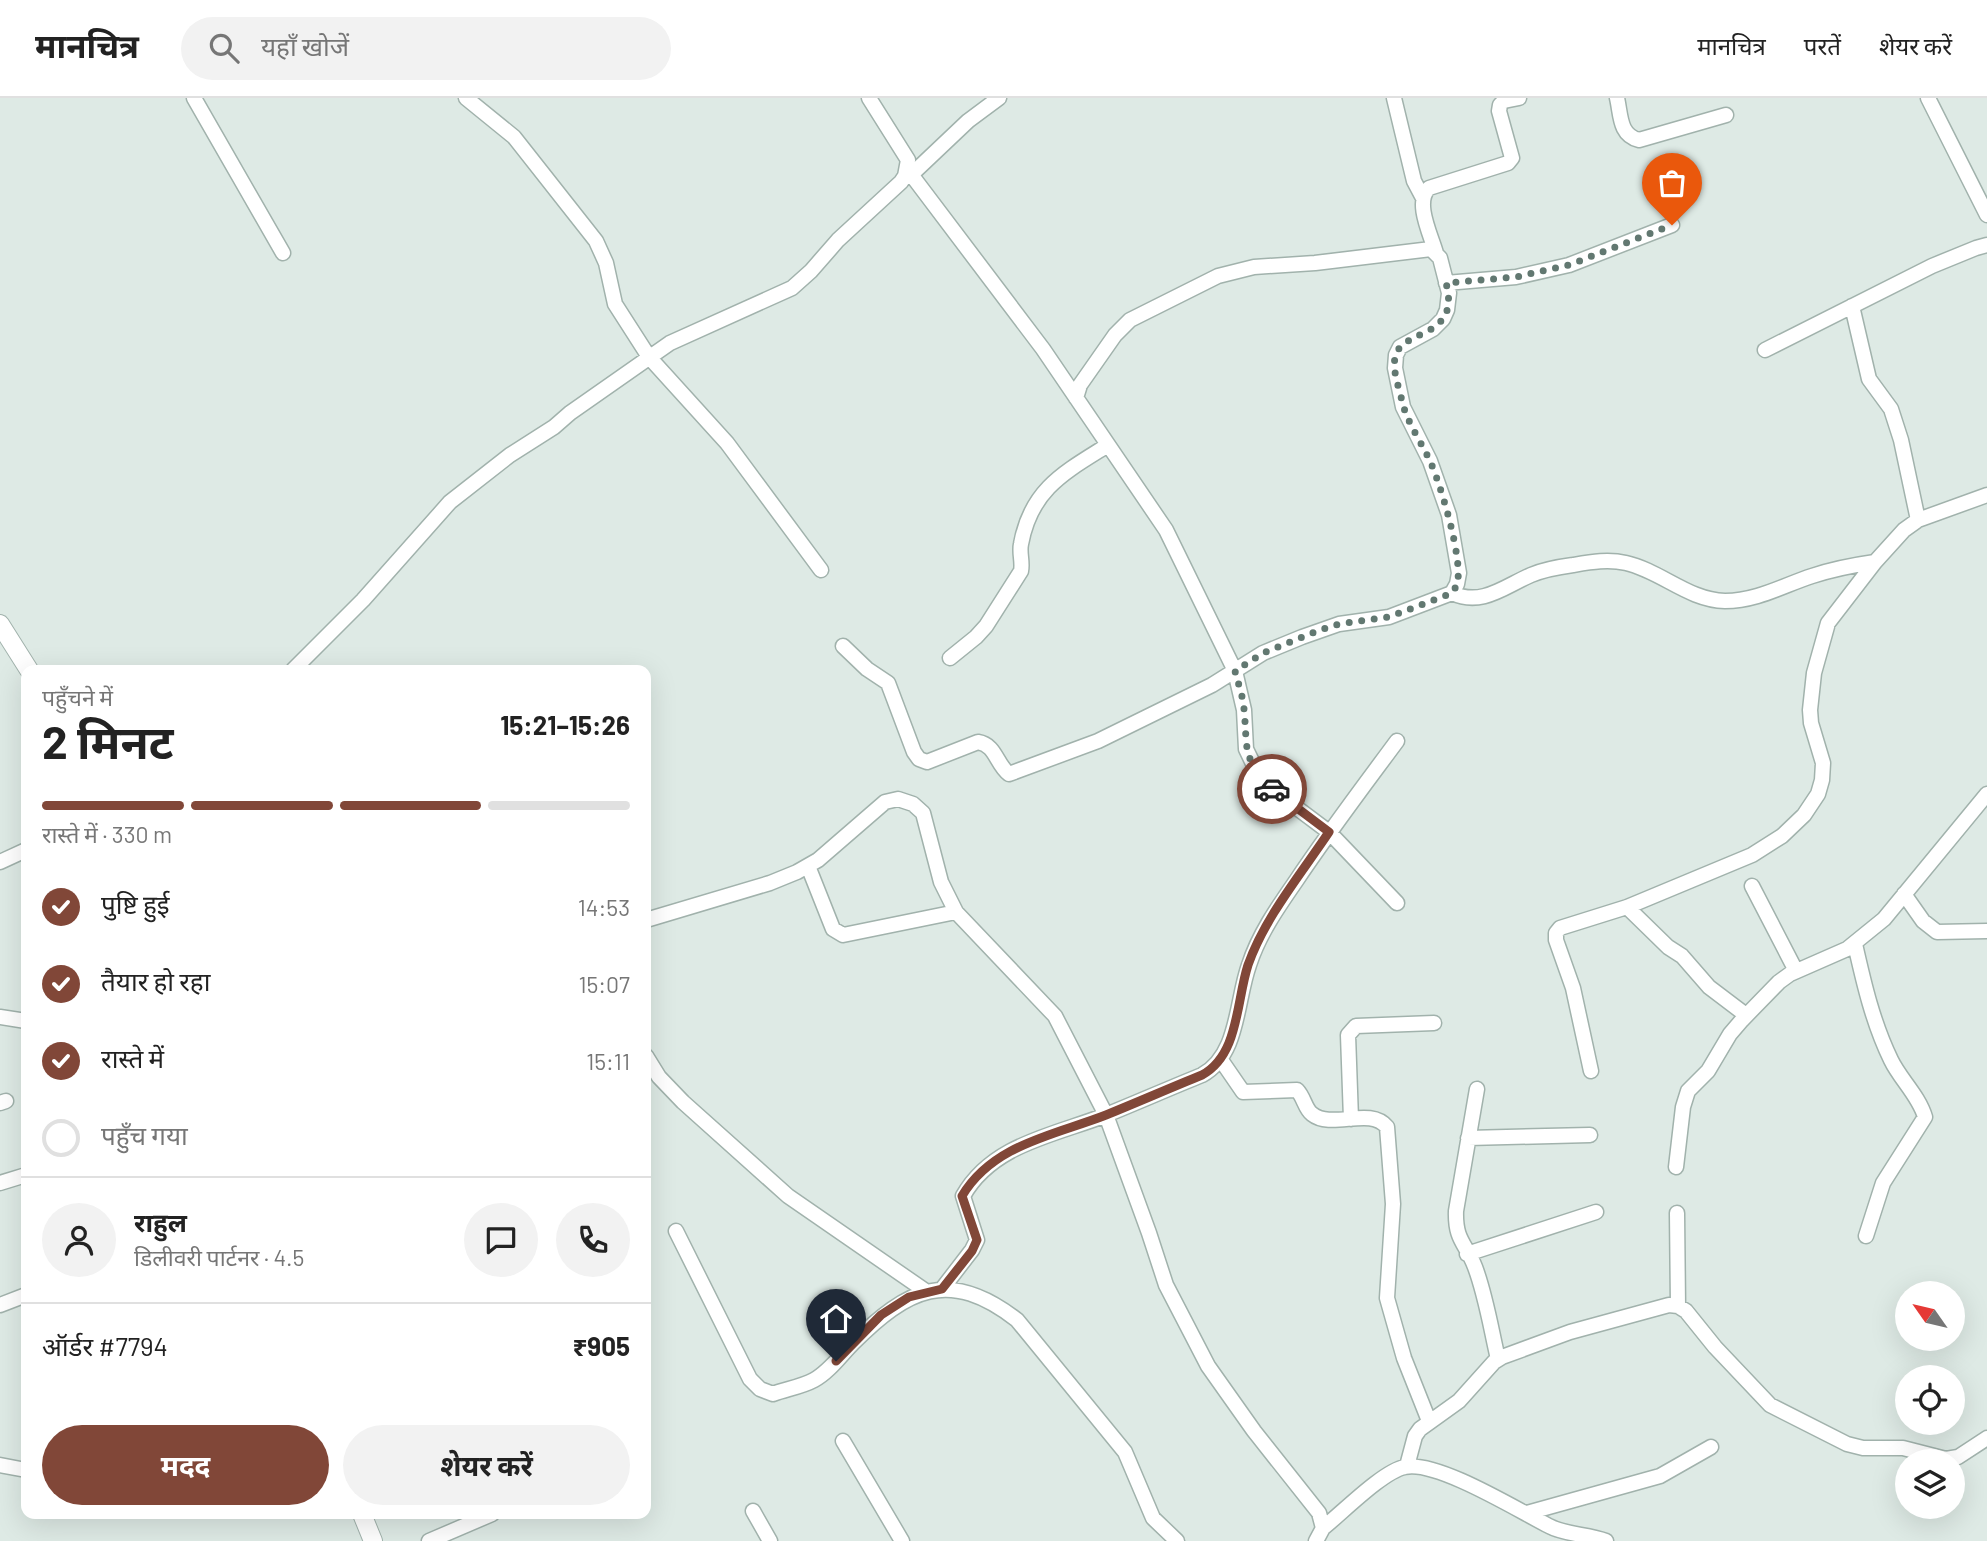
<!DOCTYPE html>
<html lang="hi">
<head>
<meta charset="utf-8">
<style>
	:root { --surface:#fff; --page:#f2f2f2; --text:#222; --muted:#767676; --line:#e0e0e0; --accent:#814738 }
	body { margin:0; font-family:Barlow,"Noto Sans Devanagari",sans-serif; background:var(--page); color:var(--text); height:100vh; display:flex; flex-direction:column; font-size:26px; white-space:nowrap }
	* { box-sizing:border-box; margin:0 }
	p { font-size:23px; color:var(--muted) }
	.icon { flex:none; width:38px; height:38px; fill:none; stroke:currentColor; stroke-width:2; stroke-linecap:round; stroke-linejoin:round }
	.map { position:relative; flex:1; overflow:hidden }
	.sheet { position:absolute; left:21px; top:567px; width:630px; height:854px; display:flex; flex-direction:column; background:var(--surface); border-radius:14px; box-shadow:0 7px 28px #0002 }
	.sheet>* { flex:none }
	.needle { width:46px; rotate:304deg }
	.fabs { position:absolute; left:1895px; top:1183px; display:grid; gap:14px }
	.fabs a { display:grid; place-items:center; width:70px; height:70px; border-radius:50%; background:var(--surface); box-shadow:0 7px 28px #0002; font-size:35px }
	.pin { position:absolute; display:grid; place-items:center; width:60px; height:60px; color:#fff; margin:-72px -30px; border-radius:50% 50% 50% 0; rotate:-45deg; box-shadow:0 0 7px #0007 }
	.pin .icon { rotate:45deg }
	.courier { position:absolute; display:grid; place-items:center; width:70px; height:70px; margin:-35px; border:5px solid #814738; border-radius:50%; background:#fff; color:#222; box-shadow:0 2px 9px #0007 }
	.head em { font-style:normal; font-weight:700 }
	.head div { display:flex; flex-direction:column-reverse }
	.head { display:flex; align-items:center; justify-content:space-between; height:119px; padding:0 21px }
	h1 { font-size:46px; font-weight:700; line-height:52px }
	.bar { display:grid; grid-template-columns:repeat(4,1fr); gap:10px 7px; align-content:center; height:84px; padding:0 21px }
	.bar i { height:9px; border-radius:5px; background:var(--line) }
	.bar .active { background:var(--accent) }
	.bar p { grid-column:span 4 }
	.line { display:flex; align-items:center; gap:18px; padding:0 21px; border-top:2px solid var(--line) }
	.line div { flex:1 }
	.round { display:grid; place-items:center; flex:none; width:74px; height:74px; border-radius:37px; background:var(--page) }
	ol { padding:0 21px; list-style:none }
	li { display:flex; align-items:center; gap:21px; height:77px }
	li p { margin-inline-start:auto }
	li .icon { padding:7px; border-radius:50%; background:var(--accent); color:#fff; stroke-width:4 }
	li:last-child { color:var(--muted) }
	li i { width:38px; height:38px; border:4px solid var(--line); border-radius:50% }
	.primary-button { display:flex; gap:14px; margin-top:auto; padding:14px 21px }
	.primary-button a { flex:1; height:80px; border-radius:42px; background:var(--accent); color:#fff; font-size:28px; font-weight:700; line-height:80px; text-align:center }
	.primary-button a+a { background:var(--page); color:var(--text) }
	header { display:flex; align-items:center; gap:42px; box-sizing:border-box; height:98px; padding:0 35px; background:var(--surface); border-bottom:2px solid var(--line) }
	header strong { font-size:33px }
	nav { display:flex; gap:38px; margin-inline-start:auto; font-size:24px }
	.search { width:490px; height:63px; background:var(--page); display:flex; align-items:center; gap:18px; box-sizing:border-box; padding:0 24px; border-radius:38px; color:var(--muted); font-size:26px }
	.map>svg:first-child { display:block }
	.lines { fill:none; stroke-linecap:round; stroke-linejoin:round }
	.minor-casing { stroke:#a1b2ac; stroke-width:17 }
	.tertiary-casing { stroke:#a1b2ac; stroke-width:20 }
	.minor { stroke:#fff; stroke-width:14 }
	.tertiary { stroke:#fff; stroke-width:18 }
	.done { stroke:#627871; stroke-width:7; stroke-dasharray:0 12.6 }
	.route { stroke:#814738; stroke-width:9 }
</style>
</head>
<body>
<header>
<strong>मानचित्र</strong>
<div class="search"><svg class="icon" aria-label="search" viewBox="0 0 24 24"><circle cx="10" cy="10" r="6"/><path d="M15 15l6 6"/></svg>यहाँ खोजें</div>
<nav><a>मानचित्र</a><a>परतें</a><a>शेयर करें</a></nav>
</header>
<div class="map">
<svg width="1987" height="1443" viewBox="0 0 1987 1443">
	<rect width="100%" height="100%" fill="#deeae5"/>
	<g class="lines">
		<g class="minor-casing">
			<path id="minor" d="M194,0L283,155
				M466,0L514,39L596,143L606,165L615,206L649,259L727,345L821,472
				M1394,0L1414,83L1423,100
				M1617,0C1621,17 1619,37 1639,42L1726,17
				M1928,0L1987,117
				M907,71L1043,251L1166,432L1235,573L1244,612L1246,651L1259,678L1273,692L1329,734L1397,805
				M911,77L968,23L999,0
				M1436,155C1431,137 1414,104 1429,90L1508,65L1512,60L1499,13L1500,7L1504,3L1519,0
				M1446,185L1516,179L1569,167L1672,127
				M1852,208L1869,281L1891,311L1901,342L1918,422
				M1765,252L1932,168L1976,150L1987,147
				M1452,495C1482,509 1505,488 1531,477C1545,471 1558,469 1573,467C1591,464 1608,461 1626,465C1661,473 1688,502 1725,503C1757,503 1784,487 1812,478C1833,471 1854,467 1875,464
				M843,548L867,571L888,585L914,654L919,661L927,664L978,644C996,647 996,666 1009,676L1098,643L1212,587L1263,555L1302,539L1339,526L1389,519L1452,495L1457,486L1459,475L1449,417L1430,363L1403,309L1395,270L1396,257L1400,249L1433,231L1443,221L1447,212L1449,195L1440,160L1431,151L1315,165L1254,169L1218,178L1130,222L1115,237L1080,287L1076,300
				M950,560L976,539L986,528L1021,473C1023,464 1019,455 1021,446C1031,391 1065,374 1108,347
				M293,572L363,502L450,404L510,357L554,329L570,315L670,245L792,190L811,173L838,142L901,84L905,78L908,62L869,0
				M0,764L26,752
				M808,768L833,831L843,837L956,814
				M1752,788L1796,873
				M1904,796L1923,823L1937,834L1987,833
				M1627,809L1668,849L1682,858L1709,889L1746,917
				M646,822L770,785L797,774L818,762L885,704L898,701L913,706L923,715L941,784L956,814L1055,918L1106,1017L1149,1135L1166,1187L1208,1268L1254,1333L1319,1415L1323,1430L1316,1443
				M1855,846C1864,886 1873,925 1891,962C1900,981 1919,998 1925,1019L1883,1085L1866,1138
				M0,919L26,923
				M646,958L659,979L683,1004L788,1098L927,1194
				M1221,962L1243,994L1297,992C1304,999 1305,1011 1312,1016C1332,1032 1370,1008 1387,1029L1393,1106L1387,1200L1404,1260L1429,1323
				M1591,973L1573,890L1556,842V835L1560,830L1627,809L1752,757L1782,738L1804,717L1818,696L1822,682L1823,665L1811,625L1810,612L1814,575L1828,525L1875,464L1904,432L1918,422L1987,397
				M1477,991L1456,1113C1455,1143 1466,1145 1475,1169C1486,1198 1491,1231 1498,1261
				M0,1005L6,1003
				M1351,1021L1348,937L1356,928L1434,925
				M1468,1040L1590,1037
				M1676,1069L1683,1009L1688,993L1708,973L1730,936L1742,922L1779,884L1790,876L1847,851L1884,821L1987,696
				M0,1085L26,1077
				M1677,1115L1678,1208
				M676,1133L750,1281L760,1291L773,1296C786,1291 801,1289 814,1282C829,1274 841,1257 853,1245C907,1191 949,1169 1017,1222L1125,1354L1153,1420L1177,1443
				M1467,1156L1596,1114
				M942,1191L972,1152L977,1142L963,1098C992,1046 1055,1037 1106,1017C1138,1004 1170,990 1202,977C1239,957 1236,903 1249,867C1259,836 1278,809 1296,783C1328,735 1363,689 1397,643
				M0,1207L26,1197
				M843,1343L902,1443
				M0,1367L26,1372
				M1407,1368L1415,1338L1420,1331L1459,1303L1494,1264L1502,1259L1570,1234L1669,1207L1678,1208L1686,1213L1715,1249L1770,1307L1847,1346L1863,1350H1903L1946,1361L1958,1359L1987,1340
				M753,1413L770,1443
				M1527,1415L1660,1378L1711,1349
				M1323,1430C1342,1415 1383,1373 1405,1369C1437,1362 1519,1413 1549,1428C1566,1437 1588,1436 1606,1443
				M429,1443L492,1416"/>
		</g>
		<g class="tertiary-casing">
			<path id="tertiary" d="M0,526L29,572
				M362,1416L373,1443"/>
		</g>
		<use href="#minor" class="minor"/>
		<use href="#tertiary" class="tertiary"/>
	</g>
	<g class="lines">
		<path class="done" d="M1272,691C1241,659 1248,651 1244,611C1243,598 1238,585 1235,573L1263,555L1320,532L1339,526L1389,519L1452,495C1453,494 1457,487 1457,486C1464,464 1440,383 1429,361C1420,342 1407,324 1402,303C1399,289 1391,270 1396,256C1405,231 1461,240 1446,185L1516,179L1569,167L1672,127"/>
		<path class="route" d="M836,1263L881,1217L909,1199L942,1191L972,1153L977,1142L962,1098C993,1046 1055,1037 1106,1017C1138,1004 1170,990 1202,977C1239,957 1236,904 1248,867C1265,819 1301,776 1329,734L1272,691"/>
	</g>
</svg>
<div class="fabs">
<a><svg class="needle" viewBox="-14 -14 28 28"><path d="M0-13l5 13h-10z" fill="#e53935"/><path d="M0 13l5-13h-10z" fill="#767676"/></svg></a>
<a><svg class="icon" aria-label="locate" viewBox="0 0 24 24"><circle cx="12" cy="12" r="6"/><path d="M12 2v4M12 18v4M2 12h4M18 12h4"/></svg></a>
<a><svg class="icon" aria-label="layers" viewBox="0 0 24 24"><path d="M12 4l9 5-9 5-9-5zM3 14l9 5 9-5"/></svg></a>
</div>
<div class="pin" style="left:1672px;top:127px;background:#ea580c"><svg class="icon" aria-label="bag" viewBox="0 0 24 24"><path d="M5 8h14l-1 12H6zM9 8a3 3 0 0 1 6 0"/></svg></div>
<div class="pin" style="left:836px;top:1263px;background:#1f2937"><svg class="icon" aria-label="home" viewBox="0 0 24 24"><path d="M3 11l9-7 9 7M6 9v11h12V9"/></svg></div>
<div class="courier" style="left:1272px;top:691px"><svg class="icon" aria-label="car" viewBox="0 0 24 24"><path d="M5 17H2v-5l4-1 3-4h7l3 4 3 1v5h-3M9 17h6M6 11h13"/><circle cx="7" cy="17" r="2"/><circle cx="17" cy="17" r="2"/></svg></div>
<section class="sheet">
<div class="head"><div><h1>2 मिनट</h1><p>पहुँचने में</p></div><em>15:21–15:26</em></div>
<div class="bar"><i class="active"></i><i class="active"></i><i class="active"></i><i></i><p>रास्ते में · 330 m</p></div>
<ol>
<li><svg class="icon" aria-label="check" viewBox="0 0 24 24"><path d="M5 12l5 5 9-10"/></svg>पुष्टि हुई<p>14:53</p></li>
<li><svg class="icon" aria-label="check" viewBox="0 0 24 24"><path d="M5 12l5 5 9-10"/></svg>तैयार हो रहा<p>15:07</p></li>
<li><svg class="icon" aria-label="check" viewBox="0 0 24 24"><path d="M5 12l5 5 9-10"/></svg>रास्ते में<p>15:11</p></li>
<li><i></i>पहुँच गया</li>
</ol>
<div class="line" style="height:126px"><a class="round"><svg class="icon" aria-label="person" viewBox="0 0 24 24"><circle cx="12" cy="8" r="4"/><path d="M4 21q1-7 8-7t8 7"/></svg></a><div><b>राहुल</b><p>डिलीवरी पार्टनर · 4.5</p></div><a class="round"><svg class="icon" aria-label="chat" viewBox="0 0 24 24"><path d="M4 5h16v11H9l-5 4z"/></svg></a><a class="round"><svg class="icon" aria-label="phone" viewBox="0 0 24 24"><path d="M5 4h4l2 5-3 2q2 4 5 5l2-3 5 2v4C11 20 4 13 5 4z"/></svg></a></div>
<div class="line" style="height:91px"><div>ऑर्डर #7794</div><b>₹905</b></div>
<div class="primary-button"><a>मदद</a><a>शेयर करें</a></div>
</section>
</div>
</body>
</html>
